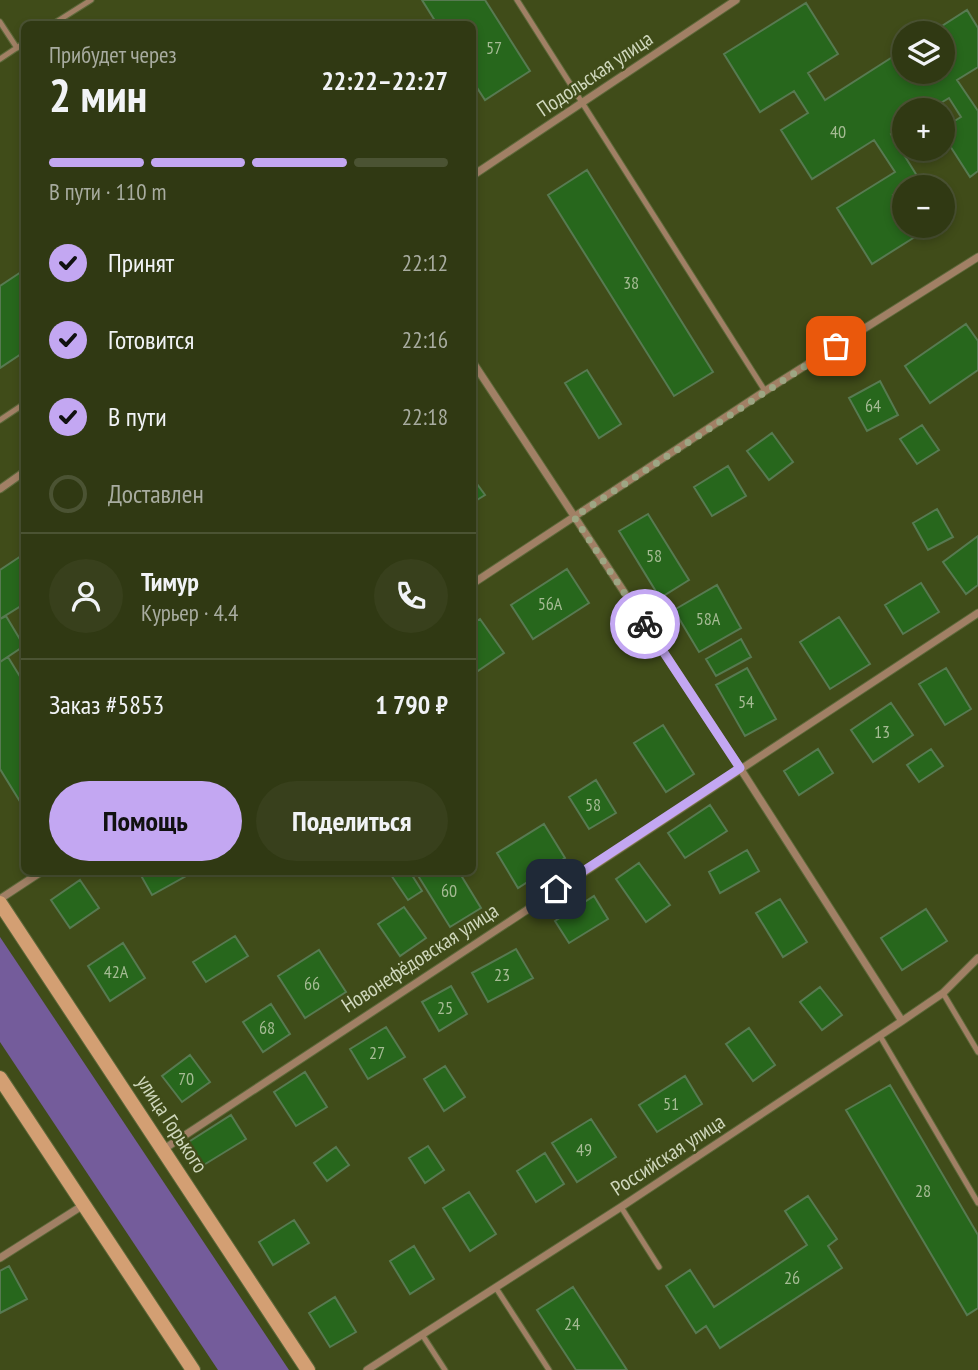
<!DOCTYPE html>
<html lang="ru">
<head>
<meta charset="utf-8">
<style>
	:root { --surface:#303913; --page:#38401c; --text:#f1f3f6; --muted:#a8aca0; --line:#4b5333; --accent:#c3a7f2 }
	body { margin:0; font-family:"PT Sans Narrow",sans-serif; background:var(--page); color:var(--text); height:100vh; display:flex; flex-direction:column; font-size:26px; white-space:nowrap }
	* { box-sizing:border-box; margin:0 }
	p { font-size:23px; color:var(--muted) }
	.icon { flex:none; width:38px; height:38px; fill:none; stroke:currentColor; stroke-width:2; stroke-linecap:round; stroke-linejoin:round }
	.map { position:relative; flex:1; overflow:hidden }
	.panel { position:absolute; left:21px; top:21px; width:455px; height:854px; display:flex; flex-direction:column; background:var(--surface); border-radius:10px; box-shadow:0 4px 10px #0003,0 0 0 2px var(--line) }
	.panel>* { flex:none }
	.buttons { position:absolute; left:892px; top:21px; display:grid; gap:14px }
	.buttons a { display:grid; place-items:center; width:63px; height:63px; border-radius:50%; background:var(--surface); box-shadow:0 4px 10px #0003,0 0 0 2px var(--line); font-size:35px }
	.pin { position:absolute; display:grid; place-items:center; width:60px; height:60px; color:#fff; margin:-30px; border-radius:14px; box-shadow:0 4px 10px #0006 }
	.courier { position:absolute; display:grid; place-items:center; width:70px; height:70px; margin:-35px; border:5px solid #c3a7f2; border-radius:50%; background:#fff; color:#222; box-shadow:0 2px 9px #0007 }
	.head em { font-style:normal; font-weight:600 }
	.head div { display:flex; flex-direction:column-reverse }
	.head { display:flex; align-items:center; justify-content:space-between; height:119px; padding:0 28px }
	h1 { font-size:46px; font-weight:600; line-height:52px }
	.bar { display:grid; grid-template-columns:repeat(4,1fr); gap:10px 7px; align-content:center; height:84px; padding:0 28px }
	.bar i { height:9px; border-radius:5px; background:var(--line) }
	.bar .on { background:var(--accent) }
	.bar p { grid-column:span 4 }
	.line { display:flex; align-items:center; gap:18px; padding:0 28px; border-top:2px solid var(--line) }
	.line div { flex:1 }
	.round { display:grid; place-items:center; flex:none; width:74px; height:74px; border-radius:37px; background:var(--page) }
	ol { padding:0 28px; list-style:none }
	li { display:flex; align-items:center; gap:21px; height:77px }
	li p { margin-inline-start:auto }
	li .icon { padding:7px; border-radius:50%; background:var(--accent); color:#111; stroke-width:4 }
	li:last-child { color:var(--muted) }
	li i { width:38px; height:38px; border:4px solid var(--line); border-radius:50% }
	.primary-button { display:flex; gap:14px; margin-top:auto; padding:14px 28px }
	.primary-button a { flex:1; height:80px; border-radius:42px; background:var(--accent); color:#111; font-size:28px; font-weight:600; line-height:80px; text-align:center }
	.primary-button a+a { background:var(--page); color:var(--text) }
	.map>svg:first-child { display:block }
	.green { fill:#745c9b }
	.building { fill:#27671c; stroke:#577a51; stroke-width:2 }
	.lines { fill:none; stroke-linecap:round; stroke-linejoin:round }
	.lane-casing { stroke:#5d683a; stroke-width:7 }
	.street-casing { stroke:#5d683a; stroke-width:9 }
	.secondary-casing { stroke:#5d683a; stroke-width:16 }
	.lane { stroke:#a18065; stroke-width:5 }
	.street { stroke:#a18065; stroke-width:7 }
	.secondary { stroke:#d39f73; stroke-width:14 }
	.done { stroke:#9da683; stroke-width:7; stroke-dasharray:0 12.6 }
	.route { stroke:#c3a7f2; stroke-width:9 }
	.labels { text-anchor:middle; stroke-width:5; stroke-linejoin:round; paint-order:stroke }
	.number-label { font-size:18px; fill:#a5bb94 }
	.street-label { font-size:21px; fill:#cfd7bc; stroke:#404c19 }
</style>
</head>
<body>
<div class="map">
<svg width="978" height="1370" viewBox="0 0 978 1370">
	<rect width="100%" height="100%" fill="#404c19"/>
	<path class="green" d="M0,937L289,1370H218L0,1042Z"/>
	<path class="building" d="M422,0H485L530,71L485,100L472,80V24H437Z
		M806,3L838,54L808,73L825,100L905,49V72H943V33H931L967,10L978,28V67L957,80L978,111V171L970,177L943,135V128L961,117L949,98L929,110H905V126L891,134L919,179L893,195L905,214V226H912L918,235L872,264L837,208L895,172L874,140L812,179L781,130L808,113L794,91L760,112L724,54Z
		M587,170L713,372L674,396L548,195Z
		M24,270V352L0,368V286Z
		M966,324L978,341V370L930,403L905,366Z
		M587,370L621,424L599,438L565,383Z
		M880,381L898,415L867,431L849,398Z
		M922,425L939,450L917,464L900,439Z
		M772,433L793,462L769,480L747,451Z
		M728,466L746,496L712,516L694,487Z
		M472,477L485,495L472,503Z
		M937,509L953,537L928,550L913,523Z
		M648,514L689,580L660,598L619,531Z
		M978,536V585L966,594L943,562Z
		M24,554V604L0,619V570Z
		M567,569L589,603L533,639L511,605Z
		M921,583L939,612L903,634L885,605Z
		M717,585L741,628L699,652L674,610Z
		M6,616L24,646L0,662V619Z
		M839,617L870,664L830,689L800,642Z
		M480,619L504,653L472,675V624Z
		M741,639L751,657L716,676L706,659Z
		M8,657L24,683V808L0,769V662Z
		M747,668L776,719L745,736L716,685Z
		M946,668L971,709L945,725L919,684Z
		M891,703L913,735L873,762L851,730Z
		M663,725L694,774L666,792L634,743Z
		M818,749L833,773L799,795L784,771Z
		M931,749L943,766L919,782L907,765Z
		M596,780L616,813L589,829L569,797Z
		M710,805L727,831L685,858L668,833Z
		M544,824L565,858L518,888L497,853Z
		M747,850L759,871L720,893L709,872Z
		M639,863L670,905L646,922L616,879Z
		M139,872H184L186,876L152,895Z
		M389,872H410L422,891L408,900Z
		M422,872H459L481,908L450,927L417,874Z
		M80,880L99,908L70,928L51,900Z
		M594,896L608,919L569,943L555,921Z
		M780,899L807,942L783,957L756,913Z
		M404,907L426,938L400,956L378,924Z
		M926,909L947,941L902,970L881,938Z
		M235,936L248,956L206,982L193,962Z
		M123,943L145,978L110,1001L88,966Z
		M516,949L533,978L488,1002L472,973Z
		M319,950L346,992L305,1018L278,976Z
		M451,986L467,1014L439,1031L422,1002Z
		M820,987L842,1015L822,1030L800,1002Z
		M271,1004L290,1034L263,1052L243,1022Z
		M386,1027L405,1057L368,1079L350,1049Z
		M749,1028L775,1065L753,1081L726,1044Z
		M190,1055L210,1082L182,1102L162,1076Z
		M445,1066L465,1097L444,1111L424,1079Z
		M305,1072L327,1107L296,1126L274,1092Z
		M685,1076L702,1104L657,1132L639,1105Z
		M890,1085L978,1235V1308L967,1315L846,1110Z
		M231,1115L246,1139L202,1166L187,1143Z
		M591,1119L616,1157L577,1182L552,1143Z
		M428,1146L444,1170L425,1183L409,1158Z
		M336,1147L349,1165L327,1181L314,1163Z
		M545,1153L564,1184L536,1202L517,1171Z
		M469,1192L496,1234L470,1251L443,1208Z
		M808,1196L837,1239L828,1246L842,1268L720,1348L706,1326L696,1333L666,1286L690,1270L714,1307L807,1245L785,1211Z
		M294,1220L309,1243L273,1265L259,1242Z
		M414,1246L434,1279L410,1294L390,1261Z
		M9,1266L27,1299L0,1313V1271Z
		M573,1287L627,1370H576L555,1338L537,1310Z
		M335,1297L356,1332L330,1347L309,1313Z"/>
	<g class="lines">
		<g class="lane-casing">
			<path id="lane" d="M517,0L765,391
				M0,22L17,48
				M53,24L91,0
				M0,59L24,43
				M0,420L24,404
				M943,993L978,1052
				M880,1036L978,1203
				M621,1207L659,1267
				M496,1288L549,1370
				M423,1336L445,1370"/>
		</g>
		<g class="street-casing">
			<path id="street" d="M472,176L736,0
				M472,361L740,768L902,1021
				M0,489L24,472
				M472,584L765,391L978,257
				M0,899L41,872
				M164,1149L978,613
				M0,1258L85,1204
				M367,1370L621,1207L902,1021L943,993L978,958"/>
		</g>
		<g class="secondary-casing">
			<path id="secondary" d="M0,903L308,1370
				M0,1078L193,1370"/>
		</g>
		<use href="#lane" class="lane"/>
		<use href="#street" class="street"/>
		<use href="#secondary" class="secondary"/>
	</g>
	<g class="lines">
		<path class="done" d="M645,624L574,517L836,346"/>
		<path class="route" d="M556,889L740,768L645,624"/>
	</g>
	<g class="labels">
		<g class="number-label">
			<text x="494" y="54">57</text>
			<text x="838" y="138">40</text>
			<text x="631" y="289">38</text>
			<text x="873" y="412">64</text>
			<text x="654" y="562">58</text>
			<text x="550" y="610">56А</text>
			<text x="708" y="625">58А</text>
			<text x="746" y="708">54</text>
			<text x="882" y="738">13</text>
			<text x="593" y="811">58</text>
			<text x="449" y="897">60</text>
			<text x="116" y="978">42А</text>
			<text x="502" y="981">23</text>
			<text x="312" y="990">66</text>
			<text x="445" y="1014">25</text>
			<text x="267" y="1034">68</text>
			<text x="377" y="1059">27</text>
			<text x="186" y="1085">70</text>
			<text x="671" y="1110">51</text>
			<text x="584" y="1156">49</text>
			<text x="923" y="1197">28</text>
			<text x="792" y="1284">26</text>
			<text x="572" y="1330">24</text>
		</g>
		<g class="street-label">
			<text transform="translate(595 74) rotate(-34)" y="7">Подольская улица</text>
			<text transform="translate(420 958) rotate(-33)" y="7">Новонефёдовская улица</text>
			<text transform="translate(172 1124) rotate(57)" y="7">улица Горького</text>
			<text transform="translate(668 1155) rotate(-33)" y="7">Российская улица</text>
		</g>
	</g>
</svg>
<div class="buttons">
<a><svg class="icon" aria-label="layers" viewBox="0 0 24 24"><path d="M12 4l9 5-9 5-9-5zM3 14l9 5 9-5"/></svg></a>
<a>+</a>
<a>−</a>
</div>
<div class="pin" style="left:836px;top:346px;background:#ea580c"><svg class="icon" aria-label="bag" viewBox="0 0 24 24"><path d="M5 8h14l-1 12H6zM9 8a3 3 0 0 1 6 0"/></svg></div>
<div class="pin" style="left:556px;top:889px;background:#1f2937"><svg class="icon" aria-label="home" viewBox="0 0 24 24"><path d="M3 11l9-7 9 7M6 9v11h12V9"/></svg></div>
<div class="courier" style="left:645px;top:624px"><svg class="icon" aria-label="bike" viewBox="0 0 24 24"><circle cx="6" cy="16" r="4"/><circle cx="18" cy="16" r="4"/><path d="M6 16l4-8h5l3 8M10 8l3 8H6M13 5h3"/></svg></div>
<section class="panel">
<div class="head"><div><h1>2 мин</h1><p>Прибудет через</p></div><em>22:22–22:27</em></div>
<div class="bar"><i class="on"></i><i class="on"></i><i class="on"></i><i></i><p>В пути · 110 m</p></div>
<ol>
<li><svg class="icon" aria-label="check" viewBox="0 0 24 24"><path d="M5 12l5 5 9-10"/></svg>Принят<p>22:12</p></li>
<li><svg class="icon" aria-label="check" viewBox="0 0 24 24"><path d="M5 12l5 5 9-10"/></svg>Готовится<p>22:16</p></li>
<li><svg class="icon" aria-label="check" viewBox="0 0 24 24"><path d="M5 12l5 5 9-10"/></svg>В пути<p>22:18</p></li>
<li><i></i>Доставлен</li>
</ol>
<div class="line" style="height:126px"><a class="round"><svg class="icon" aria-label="person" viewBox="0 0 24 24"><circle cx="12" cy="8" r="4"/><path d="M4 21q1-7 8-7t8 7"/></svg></a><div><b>Тимур</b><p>Курьер · 4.4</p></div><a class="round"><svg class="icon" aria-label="phone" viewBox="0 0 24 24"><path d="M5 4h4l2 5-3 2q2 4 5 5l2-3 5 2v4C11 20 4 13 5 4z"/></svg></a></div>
<div class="line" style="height:91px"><div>Заказ #5853</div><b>1 790 ₽</b></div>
<div class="primary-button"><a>Помощь</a><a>Поделиться</a></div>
</section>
</div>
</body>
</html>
